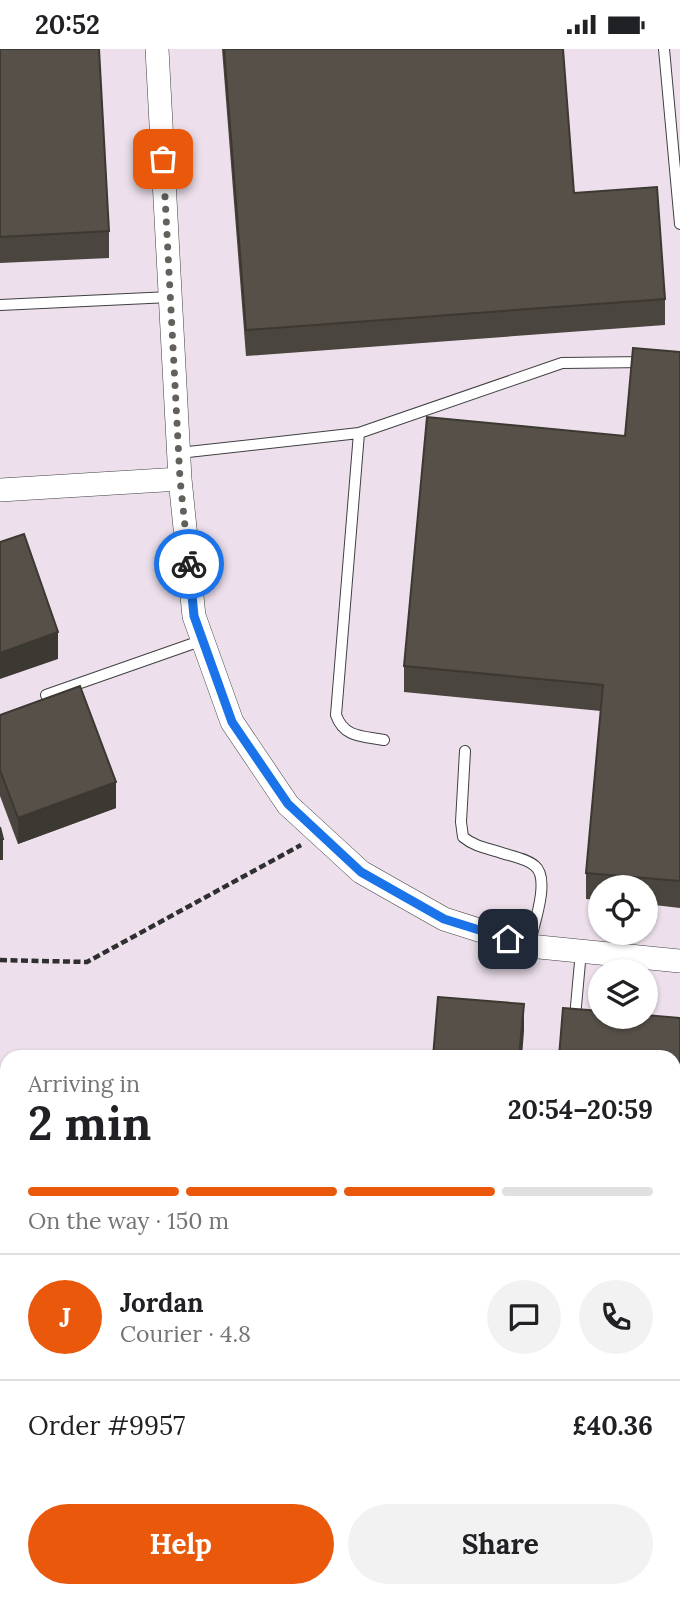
<!DOCTYPE html>
<html lang="en">
<head>
<meta charset="utf-8">
<style>
	:root { --surface:#fff; --page:#f2f2f2; --text:#202124; --muted:#757577; --line:#e0e0e0; --accent:#ea580c }
	body { margin:0; font-family:Lora,serif; background:var(--page); color:var(--text); height:100vh; display:flex; flex-direction:column; font-size:26px; white-space:nowrap }
	* { box-sizing:border-box; margin:0 }
	p { font-size:23px; color:var(--muted) }
	.icon { flex:none; width:38px; height:38px; fill:none; stroke:currentColor; stroke-width:2; stroke-linecap:round; stroke-linejoin:round }
	.map { position:relative; flex:1; overflow:hidden }
	.sheet { position:absolute; left:0px; top:1001px; width:681px; height:548px; display:flex; flex-direction:column; background:var(--surface); border-radius:21px 21px 0 0; box-shadow:0 2px 5px #0004 }
	.sheet>* { flex:none }
	.tools { position:absolute; left:588px; top:826px; display:grid; gap:14px }
	.tools a { display:grid; place-items:center; width:70px; height:70px; border-radius:50%; background:var(--surface); box-shadow:0 2px 5px #0004; font-size:35px }
	.pin { position:absolute; display:grid; place-items:center; width:60px; height:60px; color:#fff; margin:-30px; border-radius:14px; box-shadow:0 4px 10px #0006 }
	.courier { position:absolute; display:grid; place-items:center; width:70px; height:70px; margin:-35px; border:5px solid #1a73e8; border-radius:50%; background:#fff; color:#222; box-shadow:0 2px 9px #0007 }
	.summary em { font-style:normal; font-weight:800 }
	.summary div { display:flex; flex-direction:column-reverse }
	.summary { display:flex; align-items:center; justify-content:space-between; height:119px; padding:0 28px }
	h1 { font-size:46px; font-weight:800; line-height:52px }
	.bar { display:grid; grid-template-columns:repeat(4,1fr); gap:10px 7px; align-content:center; height:84px; padding:0 28px }
	.bar i { height:9px; border-radius:5px; background:var(--line) }
	.bar .active { background:var(--accent) }
	.bar p { grid-column:span 4 }
	.line { display:flex; align-items:center; gap:18px; padding:0 28px; border-top:2px solid var(--line) }
	.line div { flex:1 }
	.round { display:grid; place-items:center; flex:none; width:74px; height:74px; border-radius:37px; background:var(--page) }
	.action { display:flex; gap:14px; margin-top:auto; padding:14px 28px }
	.action a { flex:1; height:80px; border-radius:42px; background:var(--accent); color:#fff; font-size:28px; font-weight:800; line-height:80px; text-align:center }
	.action a+a { background:var(--page); color:var(--text) }
	.status { display:flex; justify-content:space-between; align-items:center; height:49px; padding:0 35px; background:var(--surface); direction:ltr }
	.status svg { height:19px; fill:currentColor }
	.map>svg:first-child { display:block }
	.industrial { fill:#ede0ec; fill-rule:evenodd }
	.lines { fill:none; stroke-linecap:round; stroke-linejoin:round }
	.lane-casing { stroke:#404040; stroke-width:12 }
	.street-casing { stroke:#404040; stroke-width:24 }
	.path { stroke:#2f2f2f; stroke-width:4.5; stroke-dasharray:7 3.5; stroke-linecap:butt }
	.lane { stroke:#fff; stroke-width:10 }
	.street { stroke:#fff; stroke-width:23 }
	.wall { fill:#4a453e }
	.shaded-wall { fill:#3c3832 }
	.building { fill:#565048; stroke:#3c3832; stroke-width:2 }
	.done { stroke:#62615b; stroke-width:7; stroke-dasharray:0 12.6 }
	.route { stroke:#1a73e8; stroke-width:9 }
</style>
</head>
<body>
<div class="status"><b>20:52</b><svg viewBox="0 0 49 12"><path d="M0 12V9h3v3zM5 12V6h3v6zM10 12V3h3v9zM15 12V0h3v12zM26 1h20v11H26zM47 4h2v5h-2z"/></svg></div>
<div class="map">
<svg width="680" height="1548" viewBox="0 0 680 1548">
	<rect width="100%" height="100%" fill="#fffeed"/>
	<path class="industrial" d="M0,0H680V1498L674,1499V1008H7V1037L0,1027ZM600,838H646V884H600ZM600,922H646V968H600Z"/>
	<g class="lines">
		<g class="lane-casing">
			<path id="lane" d="M664,0L680,175
				M0,256L170,248
				M359,384L336,666C344,689 363,687 384,691
				M179,404L359,384L562,314L646,313
				M46,646L203,591
				M465,702L461,773L463,788C474,797 486,799 499,803C510,807 526,809 535,817C551,830 533,878 529,897
				M580,969L575,968L581,902"/>
		</g>
		<g class="street-casing">
			<path id="street" d="M157,0L180,430L194,567L232,673L288,756L361,823L444,870L529,897L680,912
				M0,441L180,430
				M0,1221L7,1232
				M121,1548L124,1542"/>
		</g>
		<path class="path" d="M0,911L87,913L301,796"/>
		<use href="#lane" class="lane"/>
		<use href="#street" class="street"/>
	</g>
	<path class="wall" d="M0,0L109,182V209L0,214Z
		M222,0H563L574,144L665,250V276L246,307Z
		M680,303V859L646,855V838H600V851L586,850V824L601,662L404,643V617L625,387Z
		M0,666L116,759L18,795L0,747Z
		M680,969V1411L674,1410V1008Z
		M7,1116V1158L0,1149V1121Z
		M7,1315V1356L0,1345V1320Z
		M7,1487V1520L0,1517V1502Z
		M63,1542H91L88,1548H78Z"/>
	<path class="shaded-wall" d="M58,583V610L0,630V604Z
		M116,733V759L18,795V769Z
		M0,790H3V811H0Z
		M524,955V982L522,1008H519Z
		M7,1098V1113L0,1118V1103Z
		M87,1542H91L88,1548H87Z"/>
	<path class="building" d="M0,0H99L109,182L0,188Z
		M224,0H563L574,144L657,138L665,250L246,281Z
		M633,299L680,303V832L586,824L603,636L404,617L427,368L625,387Z
		M24,485L58,583L0,604V493Z
		M80,637L116,733L18,769L0,721V666Z
		M0,778L3,790H0Z
		M438,948L524,955L519,1008H433Z
		M563,959L600,962V968H646V966L680,969V1384H674V1008H559Z
		M0,1080L7,1089V1098L0,1103Z
		M7,1116V1144L0,1134V1121Z
		M7,1315V1341L0,1331V1320Z
		M7,1487V1506L0,1503Z
		M680,1533V1548H665L664,1542H674V1534Z
		M165,1542H182L195,1548H161Z
		M639,1542H652V1548H593Z
		M579,1543L580,1548H549Z"/>
	<g class="lines">
		<path class="done" d="M163,110L180,430L189,515"/>
		<path class="route" d="M189,515L194,567L232,673L288,755L361,823L444,870L508,890"/>
	</g>
</svg>
<div class="tools">
<a><svg class="icon" aria-label="locate" viewBox="0 0 24 24"><circle cx="12" cy="12" r="6"/><path d="M12 2v4M12 18v4M2 12h4M18 12h4"/></svg></a>
<a><svg class="icon" aria-label="layers" viewBox="0 0 24 24"><path d="M12 4l9 5-9 5-9-5zM3 14l9 5 9-5"/></svg></a>
</div>
<div class="pin" style="left:163px;top:110px;background:#ea580c"><svg class="icon" aria-label="bag" viewBox="0 0 24 24"><path d="M5 8h14l-1 12H6zM9 8a3 3 0 0 1 6 0"/></svg></div>
<div class="pin" style="left:508px;top:890px;background:#1f2937"><svg class="icon" aria-label="home" viewBox="0 0 24 24"><path d="M3 11l9-7 9 7M6 9v11h12V9"/></svg></div>
<div class="courier" style="left:189px;top:515px"><svg class="icon" aria-label="bike" viewBox="0 0 24 24"><circle cx="6" cy="16" r="4"/><circle cx="18" cy="16" r="4"/><path d="M6 16l4-8h5l3 8M10 8l3 8H6M13 5h3"/></svg></div>
<section class="sheet">
<div class="summary"><div><h1>2 min</h1><p>Arriving in</p></div><em>20:54–20:59</em></div>
<div class="bar"><i class="active"></i><i class="active"></i><i class="active"></i><i></i><p>On the way · 150 m</p></div>
<div class="line" style="height:126px"><b class="round" style="background:var(--accent);color:#fff">J</b><div><b>Jordan</b><p>Courier · 4.8</p></div><a class="round"><svg class="icon" aria-label="chat" viewBox="0 0 24 24"><path d="M4 5h16v11H9l-5 4z"/></svg></a><a class="round"><svg class="icon" aria-label="phone" viewBox="0 0 24 24"><path d="M5 4h4l2 5-3 2q2 4 5 5l2-3 5 2v4C11 20 4 13 5 4z"/></svg></a></div>
<div class="line" style="height:91px"><div>Order #9957</div><b>£40.36</b></div>
<div class="action"><a>Help</a><a>Share</a></div>
</section>
</div>
</body>
</html>
